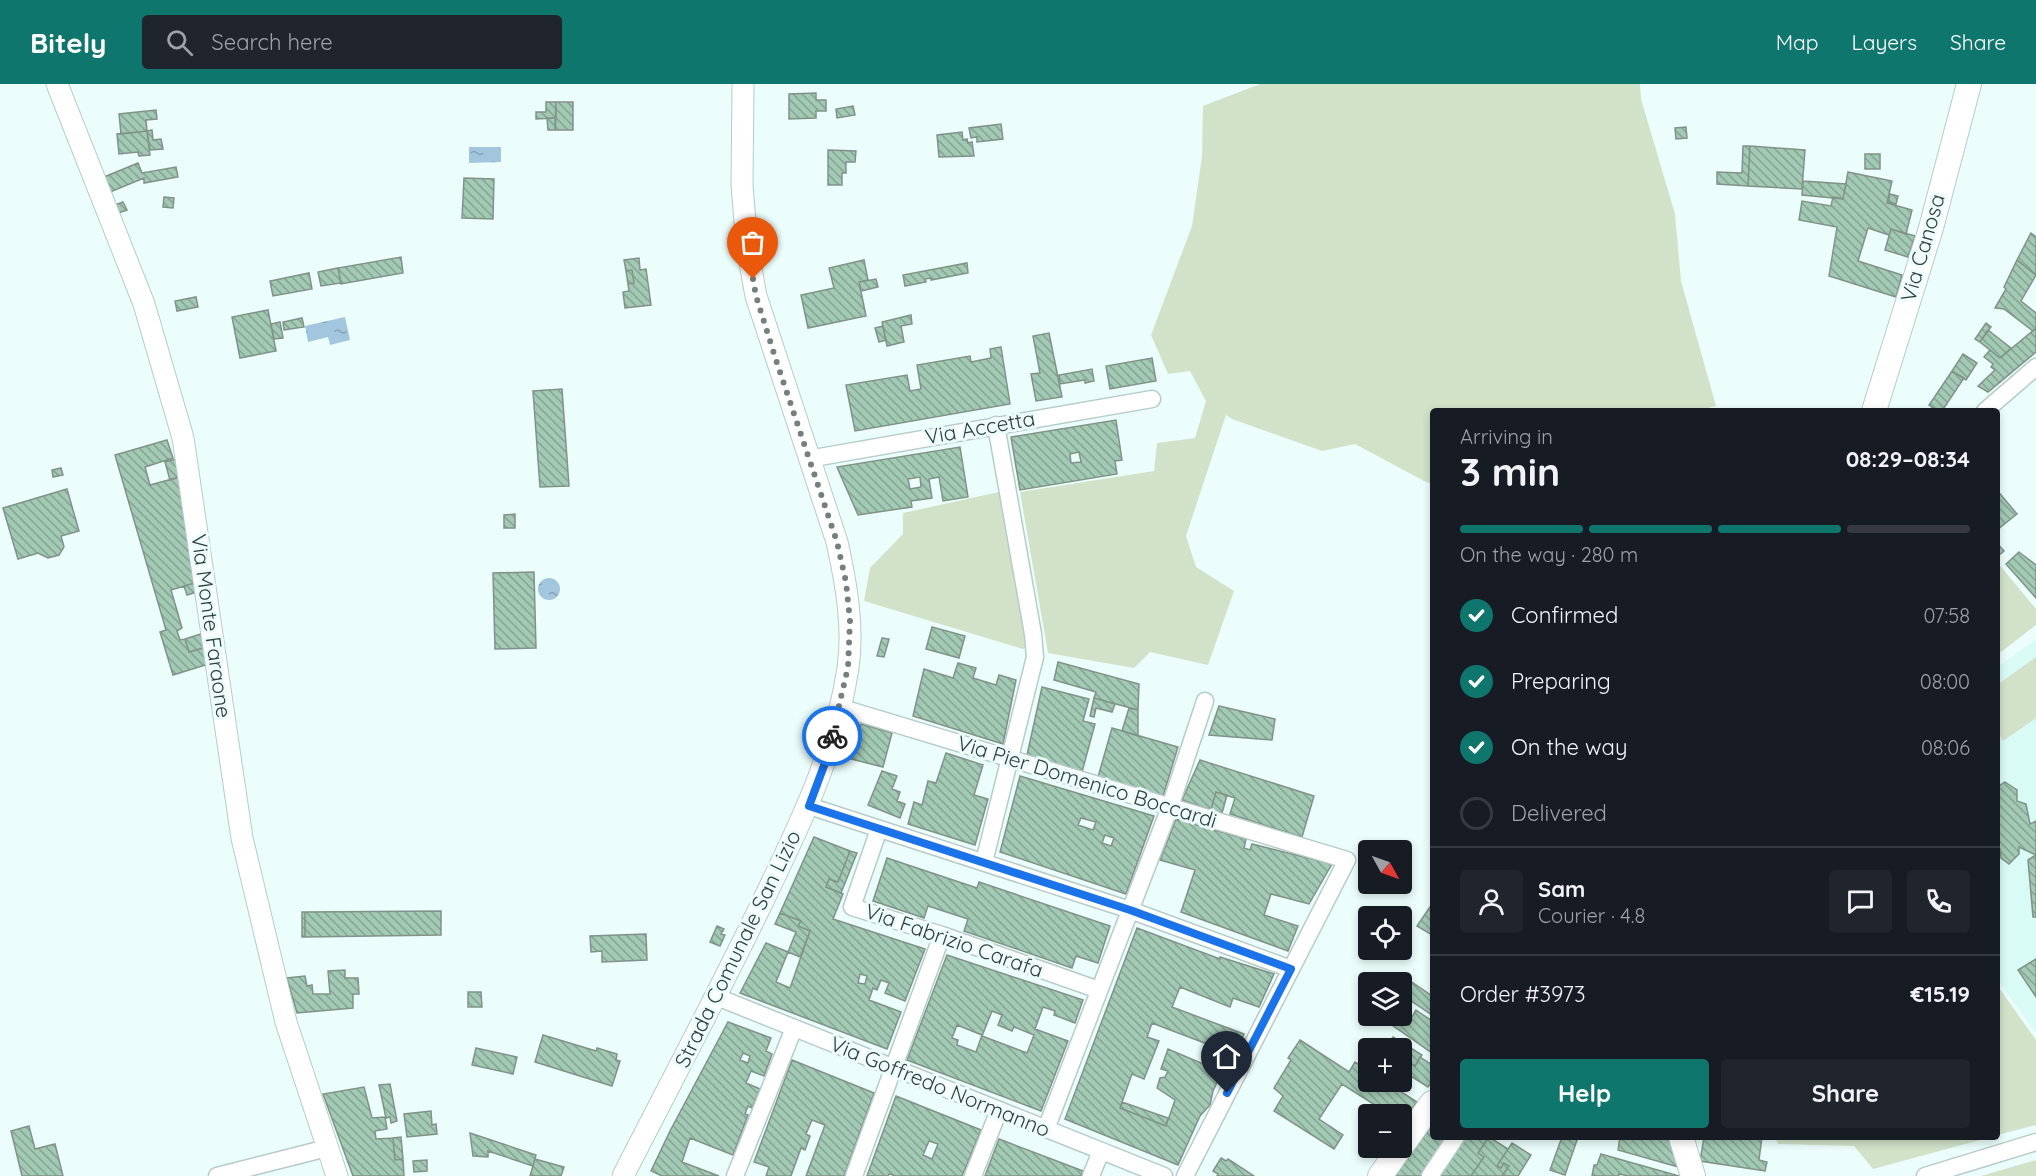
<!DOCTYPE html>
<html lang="en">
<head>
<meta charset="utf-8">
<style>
	:root { --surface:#171b24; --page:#20242c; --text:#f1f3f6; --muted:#9ea1a6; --line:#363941; --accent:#0f766e }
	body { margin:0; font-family:Quicksand,sans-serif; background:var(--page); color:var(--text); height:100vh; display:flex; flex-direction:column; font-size:22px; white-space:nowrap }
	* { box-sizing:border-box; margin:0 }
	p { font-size:20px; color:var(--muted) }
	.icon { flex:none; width:33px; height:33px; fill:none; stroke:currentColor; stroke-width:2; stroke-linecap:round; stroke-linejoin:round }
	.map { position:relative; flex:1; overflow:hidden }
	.side { position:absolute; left:1430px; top:324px; width:570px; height:732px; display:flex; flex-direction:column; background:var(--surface); border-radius:6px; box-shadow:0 3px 9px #0003 }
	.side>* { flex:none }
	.needle { width:39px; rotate:130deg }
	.controls { position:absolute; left:1358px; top:756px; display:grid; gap:12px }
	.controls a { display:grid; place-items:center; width:54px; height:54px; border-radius:6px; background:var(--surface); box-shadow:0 3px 9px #0003; font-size:30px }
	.pin { position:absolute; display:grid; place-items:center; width:51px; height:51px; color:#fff; margin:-62px -26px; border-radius:50% 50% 50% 0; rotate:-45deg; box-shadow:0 0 6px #0007 }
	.pin .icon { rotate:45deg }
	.courier { position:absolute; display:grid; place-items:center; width:60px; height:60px; margin:-30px; border:4px solid #1a73e8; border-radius:50%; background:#fff; color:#222; box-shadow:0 2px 8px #0007 }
	.summary em { font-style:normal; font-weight:800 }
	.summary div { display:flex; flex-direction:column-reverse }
	.summary { display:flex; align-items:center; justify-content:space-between; height:102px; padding:0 30px }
	h1 { font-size:39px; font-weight:800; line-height:45px }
	.bar { display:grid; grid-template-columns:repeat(4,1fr); gap:9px 6px; align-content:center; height:72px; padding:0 30px }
	.bar i { height:8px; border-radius:4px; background:var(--line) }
	.bar .on { background:var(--accent) }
	.bar p { grid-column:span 4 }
	.line { display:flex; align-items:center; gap:15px; padding:0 30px; border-top:2px solid var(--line) }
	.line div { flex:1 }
	.round { display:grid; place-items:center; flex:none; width:63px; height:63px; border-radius:6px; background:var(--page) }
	ol { padding:0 30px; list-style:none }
	li { display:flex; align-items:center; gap:18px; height:66px }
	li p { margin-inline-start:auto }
	li .icon { padding:6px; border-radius:50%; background:var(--accent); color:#fff; stroke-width:4 }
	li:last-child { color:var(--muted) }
	li i { width:33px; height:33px; border:3px solid var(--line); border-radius:50% }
	.cta { display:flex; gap:12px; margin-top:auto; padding:12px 30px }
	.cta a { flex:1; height:69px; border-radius:6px; background:var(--accent); color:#fff; font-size:24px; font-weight:800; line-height:69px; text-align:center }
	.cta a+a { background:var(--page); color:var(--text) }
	header { display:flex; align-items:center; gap:36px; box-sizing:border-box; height:84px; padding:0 30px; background:var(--accent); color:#fff }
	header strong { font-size:28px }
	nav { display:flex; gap:33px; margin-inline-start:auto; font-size:21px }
	.search { width:420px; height:54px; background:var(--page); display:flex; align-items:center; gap:15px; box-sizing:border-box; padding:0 21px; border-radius:6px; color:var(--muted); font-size:22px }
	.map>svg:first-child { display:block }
	.built { fill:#d9fbf6 }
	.green { fill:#d2e2c9 }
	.water { fill:url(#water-ripples) }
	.building { fill:url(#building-back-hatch); stroke:#819288; stroke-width:1.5; fill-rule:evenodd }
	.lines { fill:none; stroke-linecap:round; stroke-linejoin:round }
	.minor-casing { stroke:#b5ccc9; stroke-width:19 }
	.tertiary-casing { stroke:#b5ccc9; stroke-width:23 }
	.secondary-casing { stroke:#b5ccc9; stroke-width:26 }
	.minor { stroke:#fff; stroke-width:16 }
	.tertiary { stroke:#fff; stroke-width:21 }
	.secondary { stroke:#fff; stroke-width:24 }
	.done { stroke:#73807e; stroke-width:6; stroke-dasharray:0 10.8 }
	.route { stroke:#1a73e8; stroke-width:8 }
	.labels { text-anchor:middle; stroke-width:6; stroke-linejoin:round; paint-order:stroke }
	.street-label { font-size:21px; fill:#333c3b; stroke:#ebfefb }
</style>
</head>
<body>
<header>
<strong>Bitely</strong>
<div class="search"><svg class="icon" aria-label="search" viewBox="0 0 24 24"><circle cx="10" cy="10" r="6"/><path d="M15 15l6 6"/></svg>Search here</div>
<nav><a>Map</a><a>Layers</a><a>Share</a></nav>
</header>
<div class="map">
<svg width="2036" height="1092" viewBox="0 0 2036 1092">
	<defs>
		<pattern id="water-ripples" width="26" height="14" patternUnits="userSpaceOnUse" patternTransform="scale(1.5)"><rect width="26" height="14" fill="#a1c6dd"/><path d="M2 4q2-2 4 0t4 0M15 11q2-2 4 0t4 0" fill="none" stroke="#84a2b4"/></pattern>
		<pattern id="building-back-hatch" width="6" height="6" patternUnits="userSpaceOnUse" patternTransform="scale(1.5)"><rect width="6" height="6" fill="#a1c9b3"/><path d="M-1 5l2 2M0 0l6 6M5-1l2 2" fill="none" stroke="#84a493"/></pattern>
	</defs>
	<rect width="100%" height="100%" fill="#ebfefb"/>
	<path class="built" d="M2036,555V949L1997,895L1996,584Z"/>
	<path class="green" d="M1260,0H1640L1641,15L1675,130L1681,197L1716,322L1694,327H1432V400L1424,397L1355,360L1322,367L1232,335L1226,331L1186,452L1196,483L1234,507L1208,581L1150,568L1134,584L1048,569L1020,408L1154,387L1157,359L1195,354L1206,317L1190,287L1168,290L1151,251L1192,142L1202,72L1203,22Z
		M999,408L1027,563L1023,565L864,517L870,484L903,450V429Z
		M1997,478L2036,525V541L1997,571Z
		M2036,573V634L2003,657L1997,648V601Z
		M1997,901L2036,956V1041L1997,1051Z
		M1775,1053H1991L1873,1085L1854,1062L1778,1060Z
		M2036,1076V1092H1981Z"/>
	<path class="water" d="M469,63H501V78L469,79Z
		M345,233L350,256L330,261L328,253L308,258L305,242Z
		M538 505a11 11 0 1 1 22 0a11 11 0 1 1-22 0Z"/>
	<path class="building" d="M816,9V16H826V27H816V34L789,35V10Z
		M546,18H556V34L536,35V28H546Z
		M556,18H573V46H555Z
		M853,22L855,31L837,34L836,25Z
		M156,26L157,35L146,36L147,47L121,50L119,30Z
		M547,34H556L555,46H548Z
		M1001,40L1003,55L977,58V53L971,54L969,44Z
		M1686,43L1687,54L1676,55L1675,44Z
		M152,46L153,56L161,55L163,65L150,66L147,47Z
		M147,47L150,71L139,72L138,68L119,70L117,50Z
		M962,48L963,56L967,55L968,59L972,58L974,72L939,73L937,51Z
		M1743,62H1750L1748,102L1717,100V88L1742,89Z
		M1750,62L1805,66L1802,105L1748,102Z
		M828,66L856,67L855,78H846V89H842V101H828Z
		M1865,70H1880V85H1865Z
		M138,79L142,89L176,83L178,93L144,99V94L110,108L104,93Z
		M1848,88L1892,97L1887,119L1912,126L1906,150L1891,145L1889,151L1868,144L1858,177L1902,191L1896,213L1829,192L1837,143L1799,136L1802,117L1831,122L1833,113L1843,115Z
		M464,94L494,95L493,135L462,134Z
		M1803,97L1846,100L1843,115L1802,111Z
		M1890,110L1898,112L1896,120L1888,118Z
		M164,113L174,114L173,124L163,123Z
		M123,118L127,126L118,129L115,121Z
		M1891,145L1915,152L1908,173L1885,166Z
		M2031,149L2036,153V191L2017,176Z
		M401,173L403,189L341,200L338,184Z
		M639,174L640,186L646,185L651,221L625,224L623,208L629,207L628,200L634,199L632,186L626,187L624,176Z
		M864,176L868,196L859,198L866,232L808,244L801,211L834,204L829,184Z
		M2017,176L2036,191L2021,217L2036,229V244L2033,247L2004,225L1995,224L2006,205L2004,203Z
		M967,179L968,189L931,196V194L925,195L926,198L905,202L903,191Z
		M338,184L341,199L321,202L318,188Z
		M632,186L634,199L628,200L626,187Z
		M309,189L312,205L273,212L270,197Z
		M876,195L878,203L861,207L859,198Z
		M196,213L198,223L177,227L175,217Z
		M268,226L276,267L240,274L232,233Z
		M911,231L912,240L901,242L904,258L887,262L882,238Z
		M302,234L304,243L284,246L283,238Z
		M280,238L283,254L274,255L271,240Z
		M1986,239L1991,243L1980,258L1975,255Z
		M883,242L886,256L879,258L875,244Z
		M2036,244V268L1988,308L1978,302L1995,286L1991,283L1993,280L1984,273L1990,266L2000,274Z
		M1988,246L2011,264L2000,274L1980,258Z
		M1049,249L1062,313L1036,317L1031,290L1040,289L1033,252Z
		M1001,263L1010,320L855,347L846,301L907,291L910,307L921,305L917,281L970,272L971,278L991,274L990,265Z
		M1963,270L1977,279L1966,296L1952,287Z
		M1152,274L1156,297L1110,305L1106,282Z
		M1092,285L1094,297L1085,299V296L1060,300L1059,291Z
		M1952,287L1964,294L1942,327H1937L1929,321Z
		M562,305L569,402L540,403L533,307Z
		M1116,336L1122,376L1115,377L1117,390L1020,406L1011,353ZM1079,368L1081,378L1071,379L1070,370Z
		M167,356L173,374L145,383L150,401L183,392L198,498L171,506L182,544L177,547L180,556L185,555L189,568L210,562L212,579L173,591L160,548L166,546L115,371Z
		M960,363L968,413L943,417L939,393L929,395L932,414L911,417L912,423L858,431L837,383ZM920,393L921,403L910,405L908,395Z
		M180,374L183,392L170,396L165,378Z
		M61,384L63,391L53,393L52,386Z
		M67,405L79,447L61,452L64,463L59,471L48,474L38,469L18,475L3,424Z
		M1996,405L2017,430L1998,445L1996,444Z
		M515,430V444H504V431Z
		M1996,458L2004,467L1998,472L1996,470Z
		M2019,468L2036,481V514L2006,480Z
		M534,488L536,564L495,565L493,489Z
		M198,498L200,507L187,511L184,502Z
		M932,543L965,552L959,574L926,565Z
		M207,548L210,562L189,568L185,555Z
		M882,554L889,555L884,573L877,572Z
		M1058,578L1139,600L1138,626L1094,614L1096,608L1054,596Z
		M958,579L976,584L973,594L996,601L999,591L1016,596L1003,660L913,632L924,585L953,594Z
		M1042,603L1089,615L1083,637L1095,640L1082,688L1027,671Z
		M1094,614L1115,620L1112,628L1096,624L1094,633L1090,632Z
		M1219,622L1275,635L1272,656L1209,651Z
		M1129,624L1138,626V652L1122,647Z
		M861,640L892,649L883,683L851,675Z
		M1112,644L1178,663L1163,712L1098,693Z
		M946,669L983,681L974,711L988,715L975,761L908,740L914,718L922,721L928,697L936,699Z
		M1200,676L1314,712L1302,753L1230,730L1235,714L1216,708L1211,726L1182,716Z
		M882,687L897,692L892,705L900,708L897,717L905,720L900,734L868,721Z
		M1020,692L1154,732L1126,810L1000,768ZM1081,734L1096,738L1093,746L1078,741ZM1105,751L1114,754L1111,762L1102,759Z
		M2005,698L2017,706V717L2026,720L2030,740L2036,737V833H2033L2028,776L2036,771L2019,763V770L2009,780L2001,774L2000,765L1996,763V704Z
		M1216,708L1227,711L1222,729L1211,726Z
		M1176,735L1246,755L1244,764L1250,766L1252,760L1332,780L1309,820L1271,810L1264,831L1298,842L1288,867L1181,828L1195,786L1160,776Z
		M814,753L850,767L838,798L829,795L826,803L843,810L833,835L925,865L905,917L885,909L889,899L881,896L877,906L873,904L869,916L901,928L887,965L740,909L766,859L788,868L776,898L790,904L810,847L798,842L801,837L780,829ZM860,890L867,892L865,900L858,899Z
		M850,767L857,769L841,809L826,803L829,795L838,798Z
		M887,774L977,804L979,798L1110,842L1098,879L1076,872L1072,884L964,847L968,835L928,822L924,834L873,817Z
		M1432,820V851L1417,842Z
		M441,827V851L305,853V828Z
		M302,828H305V853H302Z
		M780,829L801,837L798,842L810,847L800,873L788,868L796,848L775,840Z
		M717,842L724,845L721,850L725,851L720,862L710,858Z
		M1137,844L1220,875V873L1274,890L1259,923L1233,914L1230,923L1180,903L1172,923L1244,950L1236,971L1152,939L1147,953L1159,957L1144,995L1132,990L1120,1024L1166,1042L1175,1016L1157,1004L1160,994L1165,993L1168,987L1161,985L1168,965L1222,988L1213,1007L1210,1021L1200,1032L1178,1081L1065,1035Z
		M646,850L647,876L602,878V867L591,868L590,852Z
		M947,871L1083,916L1075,939L1054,931L1055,927L1043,923L1035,945L1068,957L1041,1027L907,976ZM992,927L1002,931L998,941L1012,947L1014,943L1034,951L1027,969L982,952ZM957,941L982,951L976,968L957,961L958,956L952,954Z
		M2036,875V913L2018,886Z
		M345,886V894H358L359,910H353V924L297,929L287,894L305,892L307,902L312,901L313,910H330L328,887Z
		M1409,896L1432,912V931L1401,910V907Z
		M468,908H481L482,923H468Z
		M1416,926L1432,937V969L1379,932H1401V930L1410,936Z
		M728,938L771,954L766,967L772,970L764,992L751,987L746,999L760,1005L752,1024L748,1022L745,1030L748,1031L733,1071L690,1054L682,1078L719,1092H662L651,1087L670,1047ZM743,969L750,972L748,979L740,976Z
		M543,951L596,967L597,964L617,970L616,976L620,977L612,1002L535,978Z
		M1393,953L1422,971L1415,982L1401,973V964L1386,963Z
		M1300,956L1349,988L1355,978L1368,986V998H1386L1417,1018L1402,1039L1401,1030H1389L1342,1000L1319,1035L1343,1051L1334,1065L1274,1027L1283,1012L1274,1004L1291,976L1288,974Z
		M476,964L517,973L513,990L472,981Z
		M1222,965L1240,972L1231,992L1214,985Z
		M1401,973L1415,982L1420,973L1432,981V997L1428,1003L1401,986Z
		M792,976L874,1009L844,1092H806L825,1041L812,1036L806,1050L810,1052L805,1066L801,1064L791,1092H766L769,1083L754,1078Z
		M390,1000L397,1037L391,1039L390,1033L386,1034L379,1001Z
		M364,1003L372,1034L385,1033L387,1045L375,1047L376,1055L393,1054L395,1076L403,1075L404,1092H353L323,1010Z
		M896,1012L981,1046L962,1092H896L889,1090L888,1092H867ZM929,1057L938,1060L932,1075L923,1071Z
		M1122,1018L1168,1034L1166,1042L1120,1024Z
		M431,1027L432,1041L436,1040L437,1050L407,1053L404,1030Z
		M1432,1041V1053H1451L1424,1092H1394Z
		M29,1042L35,1065L55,1060L63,1092H22L11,1047Z
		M470,1049L536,1071L533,1082L488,1067V1073L473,1072Z
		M401,1053L403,1075L395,1076L393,1054Z
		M1462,1053H1489L1478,1069L1484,1073L1471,1092H1442L1438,1089Z
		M1489,1053L1508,1065L1497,1082L1501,1084L1504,1079L1509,1082L1502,1092H1471L1484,1073L1478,1069Z
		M1562,1053H1578L1565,1091L1550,1086Z
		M1620,1053H1670L1678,1083L1618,1066Z
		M1704,1053H1762L1759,1076L1767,1078L1765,1087L1700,1077Z
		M999,1055L1083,1087L1081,1092H985Z
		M1512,1059L1531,1071L1518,1092H1502L1509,1082L1504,1079L1501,1084L1497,1082Z
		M1601,1070L1615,1074L1679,1092H1628L1619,1090V1092H1592L1594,1081H1597Z
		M1221,1074L1226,1077L1228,1075L1254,1092H1217L1218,1090L1213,1087Z
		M535,1075L564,1083L561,1092H530Z
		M427,1076V1087L414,1088L413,1077Z"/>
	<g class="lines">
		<g class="minor-casing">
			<path id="minor" d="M1985,327L2036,283
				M808,375L1152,315
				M839,623L1347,776L1185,1092
				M809,722L1130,826L1291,885
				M879,745L852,823L942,851L1099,906
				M984,778L1035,573L1033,550L996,341
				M717,913L1164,1092
				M1046,1045L1170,723L1205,617
				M217,1092L327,1064
				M735,1092L794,944
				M854,1092L942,851
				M973,1092L999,1026
				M1091,1092L1101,1067
				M1430,1092L1456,1053
				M1925,1092L2036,1058"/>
		</g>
		<g class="tertiary-casing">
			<path id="tertiary" d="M57,0L144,220L183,354L242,754L286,938L337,1092
				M623,1092C670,1000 718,910 763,817C800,740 835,670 848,584C854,542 846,499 837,458L756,212L747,162L742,101L743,0"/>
		</g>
		<g class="secondary-casing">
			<path id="secondary" d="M1874,327L1931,144L1969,0
				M1681,1053L1693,1092
				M1401,1063L1432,1019
				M1380,1092L1400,1064"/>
		</g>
		<use href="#minor" class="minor"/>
		<use href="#tertiary" class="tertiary"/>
		<use href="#secondary" class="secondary"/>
	</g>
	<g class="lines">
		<path class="done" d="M753,195L756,212L776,276L837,458L846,498L850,537L848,583L832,652"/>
		<path class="route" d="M832,652L825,679L809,722L1130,826L1291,885L1227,1009"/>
	</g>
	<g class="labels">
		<g class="street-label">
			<text transform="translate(1923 164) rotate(-74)" y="7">Via Canosa</text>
			<text transform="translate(980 344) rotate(-10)" y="7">Via Accetta</text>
			<text transform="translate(211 542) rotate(82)" y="7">Via Monte Faraone</text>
			<text transform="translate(1087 698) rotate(17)" y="7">Via Pier Domenico Boccardi</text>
			<text transform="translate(954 857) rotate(19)" y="7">Via Fabrizio Carafa</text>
			<text transform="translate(738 865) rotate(-64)" y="7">Strada Comunale San Lizio</text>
			<text transform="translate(940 1003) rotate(22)" y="7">Via Goffredo Normanno</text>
		</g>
	</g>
</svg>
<div class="controls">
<a><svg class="needle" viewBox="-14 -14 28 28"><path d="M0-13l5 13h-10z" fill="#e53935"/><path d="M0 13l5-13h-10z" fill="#9ea1a6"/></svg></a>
<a><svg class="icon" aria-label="locate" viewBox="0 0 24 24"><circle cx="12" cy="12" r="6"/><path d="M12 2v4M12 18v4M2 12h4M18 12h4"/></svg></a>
<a><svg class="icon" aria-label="layers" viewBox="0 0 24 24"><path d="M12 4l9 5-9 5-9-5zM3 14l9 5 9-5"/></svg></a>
<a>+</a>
<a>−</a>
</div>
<div class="pin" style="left:753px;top:195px;background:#ea580c"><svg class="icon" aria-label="bag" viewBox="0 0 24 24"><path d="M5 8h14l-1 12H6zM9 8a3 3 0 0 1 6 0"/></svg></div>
<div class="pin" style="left:1227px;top:1009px;background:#1f2937"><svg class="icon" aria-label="home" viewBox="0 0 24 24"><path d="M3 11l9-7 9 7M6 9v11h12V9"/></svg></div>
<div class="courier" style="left:832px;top:652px"><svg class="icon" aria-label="bike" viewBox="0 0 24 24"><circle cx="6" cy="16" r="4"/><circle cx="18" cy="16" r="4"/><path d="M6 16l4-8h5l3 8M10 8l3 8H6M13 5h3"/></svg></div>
<section class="side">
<div class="summary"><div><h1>3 min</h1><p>Arriving in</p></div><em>08:29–08:34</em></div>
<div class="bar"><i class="on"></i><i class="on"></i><i class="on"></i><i></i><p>On the way · 280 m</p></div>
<ol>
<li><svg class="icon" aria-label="check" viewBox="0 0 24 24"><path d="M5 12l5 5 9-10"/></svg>Confirmed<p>07:58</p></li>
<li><svg class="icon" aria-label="check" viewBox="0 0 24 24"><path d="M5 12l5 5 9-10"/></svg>Preparing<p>08:00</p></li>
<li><svg class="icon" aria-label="check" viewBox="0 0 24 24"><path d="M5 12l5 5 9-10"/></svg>On the way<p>08:06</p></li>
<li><i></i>Delivered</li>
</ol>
<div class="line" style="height:108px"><a class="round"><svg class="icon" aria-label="person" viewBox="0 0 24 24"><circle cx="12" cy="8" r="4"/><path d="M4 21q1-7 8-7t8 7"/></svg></a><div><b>Sam</b><p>Courier · 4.8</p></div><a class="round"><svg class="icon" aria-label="chat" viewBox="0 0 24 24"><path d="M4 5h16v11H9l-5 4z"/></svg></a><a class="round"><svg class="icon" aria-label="phone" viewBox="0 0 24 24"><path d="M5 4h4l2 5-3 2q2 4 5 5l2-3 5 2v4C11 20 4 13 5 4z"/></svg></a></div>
<div class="line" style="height:78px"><div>Order #3973</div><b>€15.19</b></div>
<div class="cta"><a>Help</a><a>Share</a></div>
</section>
</div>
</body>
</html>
